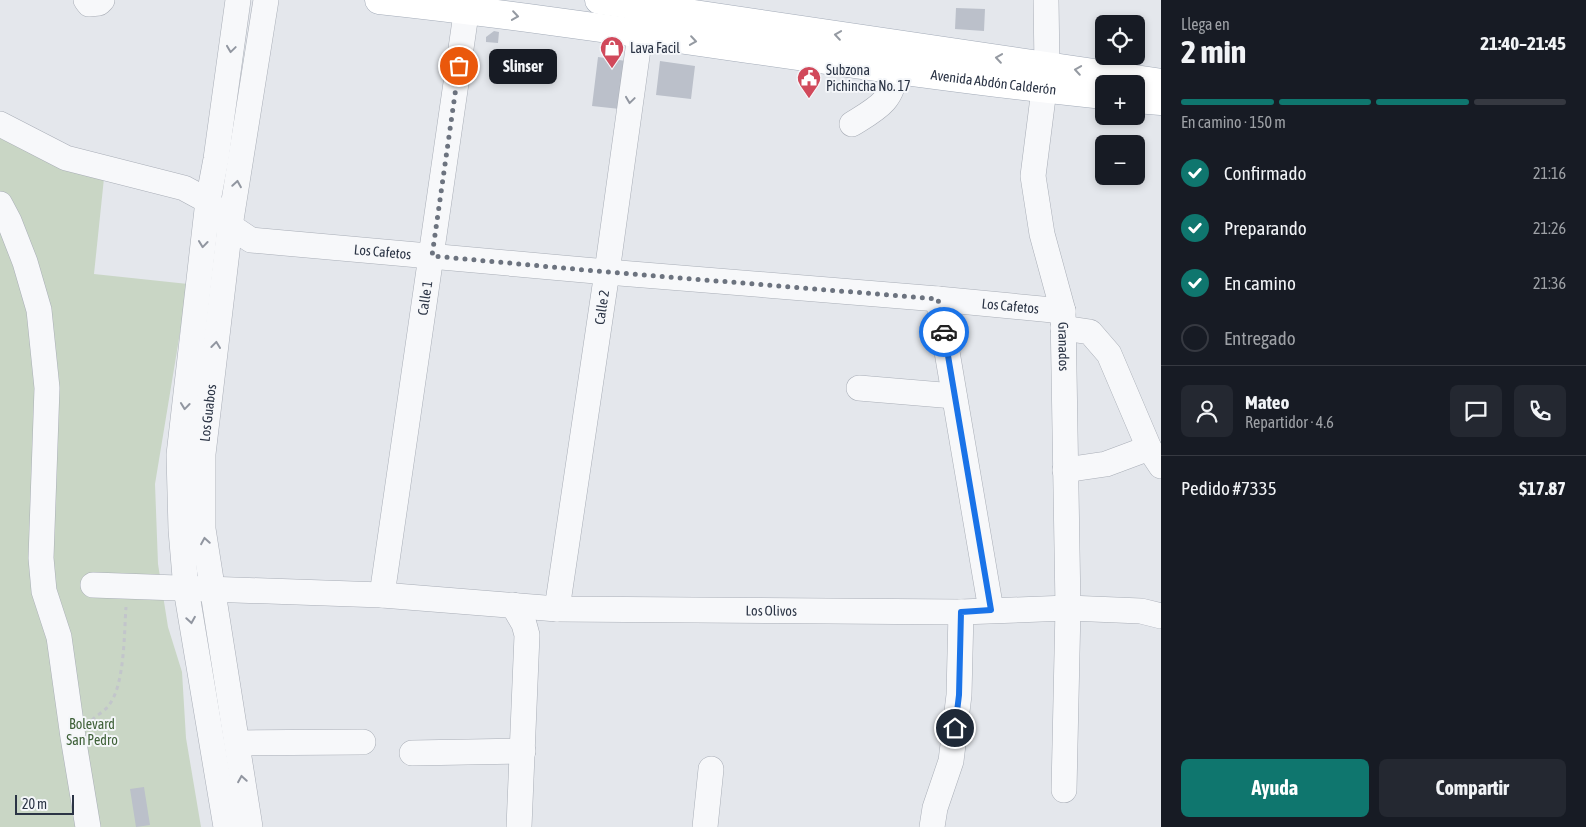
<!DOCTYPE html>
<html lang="es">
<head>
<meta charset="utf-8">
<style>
	:root { --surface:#171b24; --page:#242831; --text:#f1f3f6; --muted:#9ea1a6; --line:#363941; --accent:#0f766e }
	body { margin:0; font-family:"Asap Condensed",sans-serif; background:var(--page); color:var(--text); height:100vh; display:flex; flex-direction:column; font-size:19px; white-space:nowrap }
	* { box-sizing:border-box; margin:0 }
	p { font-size:16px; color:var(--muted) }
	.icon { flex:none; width:28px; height:28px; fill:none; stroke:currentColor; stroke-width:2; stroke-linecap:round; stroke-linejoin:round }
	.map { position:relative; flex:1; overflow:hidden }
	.side { display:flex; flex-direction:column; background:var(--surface); width:425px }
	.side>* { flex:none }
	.tools { position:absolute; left:1095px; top:15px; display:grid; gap:10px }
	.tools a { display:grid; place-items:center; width:50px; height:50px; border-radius:8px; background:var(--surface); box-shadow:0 2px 8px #0003; font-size:25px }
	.scale { position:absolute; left:15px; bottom:12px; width:59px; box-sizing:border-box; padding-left:5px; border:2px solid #2b3445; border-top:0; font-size:14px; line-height:18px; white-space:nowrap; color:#2b3445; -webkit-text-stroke:4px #f4f6f9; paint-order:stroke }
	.pin { position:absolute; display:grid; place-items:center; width:42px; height:42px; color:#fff; margin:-21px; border:2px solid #fff; border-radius:50%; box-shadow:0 1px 5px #0007 }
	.courier { position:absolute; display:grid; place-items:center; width:50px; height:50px; margin:-25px; border:4px solid #1a73e8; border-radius:50%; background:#fff; color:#222; box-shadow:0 1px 6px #0007 }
	.bubble { position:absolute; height:35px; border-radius:8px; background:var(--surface); box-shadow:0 2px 8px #0003; font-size:16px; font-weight:700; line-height:35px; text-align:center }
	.overview em { font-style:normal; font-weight:700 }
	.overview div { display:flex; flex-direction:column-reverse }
	.overview { display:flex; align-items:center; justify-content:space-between; height:85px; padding:0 20px }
	h1 { font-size:32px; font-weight:700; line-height:38px }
	.bar { display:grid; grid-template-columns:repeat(4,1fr); gap:8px 5px; align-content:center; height:60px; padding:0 20px }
	.bar i { height:6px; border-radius:4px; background:var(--line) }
	.bar .active { background:var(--accent) }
	.bar p { grid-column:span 4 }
	.line { display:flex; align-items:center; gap:12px; padding:0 20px; border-top:1px solid var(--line) }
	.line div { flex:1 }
	.round { display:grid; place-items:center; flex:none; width:52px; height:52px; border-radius:8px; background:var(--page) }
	ol { padding:0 20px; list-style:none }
	li { display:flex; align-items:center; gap:15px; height:55px }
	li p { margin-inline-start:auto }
	li .icon { padding:5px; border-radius:50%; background:var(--accent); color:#fff; stroke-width:4 }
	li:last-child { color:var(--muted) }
	li i { width:28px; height:28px; border:2px solid var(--line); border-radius:50% }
	.button { display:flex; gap:10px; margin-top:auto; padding:10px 20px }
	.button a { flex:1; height:58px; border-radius:8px; background:var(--accent); color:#fff; font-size:20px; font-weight:700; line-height:58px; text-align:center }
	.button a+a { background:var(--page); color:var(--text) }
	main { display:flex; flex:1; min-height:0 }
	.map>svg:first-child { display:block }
	.green { fill:#c9d6c5 }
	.building { fill:#bbc0ca }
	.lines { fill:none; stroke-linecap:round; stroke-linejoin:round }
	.minor-casing { stroke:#a9aeb7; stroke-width:26 }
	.major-casing { stroke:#a3abb8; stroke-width:29 }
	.path { stroke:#c2c5cb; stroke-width:3; stroke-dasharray:4 4; stroke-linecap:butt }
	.minor { stroke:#f7f8fa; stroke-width:25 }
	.major { stroke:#fff; stroke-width:28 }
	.oneway { stroke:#959aa2 }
	.oneway2 { stroke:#9196a0 }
	.done { stroke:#6c737f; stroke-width:5; stroke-dasharray:0 9 }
	.route { stroke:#1a73e8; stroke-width:6 }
	.labels { text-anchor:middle; stroke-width:4; stroke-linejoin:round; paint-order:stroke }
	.poi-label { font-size:14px; fill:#2b3445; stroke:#f4f6f9; text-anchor:start }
	.street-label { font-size:14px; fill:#2b3445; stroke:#f4f6f9 }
	.park-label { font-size:14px; fill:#3f6138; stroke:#f4f6f9 }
</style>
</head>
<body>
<main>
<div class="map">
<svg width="1161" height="827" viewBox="0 0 1161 827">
	<rect width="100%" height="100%" fill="#e4e7ec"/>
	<path class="green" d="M0,132L104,178L94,274L188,284L155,484L158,564L168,627L182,672L186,738L201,827H0Z"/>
	<path class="building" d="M956,8L985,9L984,31L955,29Z
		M494,31L499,32L498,43L486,42V37Z
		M598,57L626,61L620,109L592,106Z
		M660,61L695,66L691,99L656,95Z
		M144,787L150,825L136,827L130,789Z"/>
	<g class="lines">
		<g class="minor-casing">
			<g id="minor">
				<path d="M86,0L89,4L99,3L102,0"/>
				<path id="s1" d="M1046,0L1047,66L1033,176L1042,234L1063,311L1068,608L1064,790"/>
				<path id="s2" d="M0,124L66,158L184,188L208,201L230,226L251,240L607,272L938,299L1063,311"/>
				<path d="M852,124C876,109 894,101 895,70"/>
				<path d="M0,204L9,221L25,262L39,310L47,388L41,558L44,591L59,637L73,737L88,827"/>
				<path d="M938,299L991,610"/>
				<path d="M1063,328L1090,332L1109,354L1149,448L1161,466"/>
				<path d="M859,388L954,396"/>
				<path d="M1065,470L1106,464L1149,448"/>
				<path id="s3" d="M93,585L382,595L557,609L961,612L1068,608L1141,611L1161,616"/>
				<path id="s4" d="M382,595L468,0"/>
				<path d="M513,605L524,624L527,635L519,827"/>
				<path id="s5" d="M557,609L607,272L643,13"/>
				<path d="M237,743L363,742"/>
				<path d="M412,753L523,751"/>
				<path d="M226,827L186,589L181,530L179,455L208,201L216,159L238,0"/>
				<path id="s6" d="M250,827L203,529V454L230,226L266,0"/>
				<path d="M705,827L711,769"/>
				<path d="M932,827L935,808L951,761L959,695L961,612"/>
			</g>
		</g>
		<g class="major-casing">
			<g id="major">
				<path id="s7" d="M379,0C621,26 861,70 1104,95"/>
				<path d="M599,0L1161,83"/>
				<path d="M1136,99L1161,101"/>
			</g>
		</g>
		<path class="path" d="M92,720C97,715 105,711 109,705C125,684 124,633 126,607"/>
		<use href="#minor" class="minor"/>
		<use href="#major" class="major"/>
	</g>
	<defs><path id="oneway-chevron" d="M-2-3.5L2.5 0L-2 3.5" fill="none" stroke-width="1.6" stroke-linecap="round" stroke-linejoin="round" transform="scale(1.25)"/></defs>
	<g class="oneway">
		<use href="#oneway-chevron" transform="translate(515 16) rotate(8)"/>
		<use href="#oneway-chevron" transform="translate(838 35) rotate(-172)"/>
		<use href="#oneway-chevron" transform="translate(693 41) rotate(8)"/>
		<use href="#oneway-chevron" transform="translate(999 58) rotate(-172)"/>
		<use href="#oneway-chevron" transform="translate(1078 70) rotate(-171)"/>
	</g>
	<g class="oneway2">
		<use href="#oneway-chevron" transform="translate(231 49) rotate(98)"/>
		<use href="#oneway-chevron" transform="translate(630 100) rotate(98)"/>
		<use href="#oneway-chevron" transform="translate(237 184) rotate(-81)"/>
		<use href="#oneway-chevron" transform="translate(203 244) rotate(96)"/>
		<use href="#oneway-chevron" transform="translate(216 345) rotate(-83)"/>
		<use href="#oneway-chevron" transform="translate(185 406) rotate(96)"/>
		<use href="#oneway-chevron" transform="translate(205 541) rotate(-99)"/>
		<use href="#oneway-chevron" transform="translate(191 620) rotate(81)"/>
		<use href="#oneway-chevron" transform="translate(242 779) rotate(-99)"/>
	</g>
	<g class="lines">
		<path class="done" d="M459,66L432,256L607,272L938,299L944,332"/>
		<path class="route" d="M944,332L991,610L961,612L959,695L955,728"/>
	</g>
	<defs>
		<g id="shop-pin" transform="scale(1.25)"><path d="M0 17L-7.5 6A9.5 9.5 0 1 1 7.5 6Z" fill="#d1495b" stroke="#f4f6f9"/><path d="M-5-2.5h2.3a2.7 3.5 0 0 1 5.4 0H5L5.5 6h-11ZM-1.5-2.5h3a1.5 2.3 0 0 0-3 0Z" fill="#fff"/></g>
		<g id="civic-pin" transform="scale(1.25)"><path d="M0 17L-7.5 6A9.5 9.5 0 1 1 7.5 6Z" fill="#d1495b" stroke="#f4f6f9"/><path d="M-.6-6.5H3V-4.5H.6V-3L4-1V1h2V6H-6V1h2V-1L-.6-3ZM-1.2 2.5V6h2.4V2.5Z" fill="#fff"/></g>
	</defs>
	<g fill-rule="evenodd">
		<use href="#shop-pin" x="612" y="48"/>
		<use href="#civic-pin" x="809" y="78"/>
	</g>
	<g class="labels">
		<g class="poi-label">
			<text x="630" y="53">Lava Facil</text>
			<text x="826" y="75">Subzona<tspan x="826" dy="16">Pichincha No. 17</tspan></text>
		</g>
		<g class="street-label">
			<text dy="5" stroke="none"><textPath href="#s7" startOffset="620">Avenida Abdón Calderón</textPath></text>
			<text dy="5" stroke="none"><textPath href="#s2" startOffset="414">Los Cafetos</textPath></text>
			<text dy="5" stroke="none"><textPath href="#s4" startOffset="300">Calle 1</textPath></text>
			<text dy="5" stroke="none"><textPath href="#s2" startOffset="1044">Los Cafetos</textPath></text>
			<text dy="5" stroke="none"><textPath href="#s5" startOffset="305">Calle 2</textPath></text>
			<text dy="5" stroke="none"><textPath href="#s1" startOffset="351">Granados</textPath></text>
			<text dy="5" stroke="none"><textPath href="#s6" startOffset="418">Los Guabos</textPath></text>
			<text dy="5" stroke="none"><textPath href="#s3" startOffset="679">Los Olivos</textPath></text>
		</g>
		<g class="park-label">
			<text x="92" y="729">Bolevard<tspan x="92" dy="16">San Pedro</tspan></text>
		</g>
	</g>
</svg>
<div class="tools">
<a><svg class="icon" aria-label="locate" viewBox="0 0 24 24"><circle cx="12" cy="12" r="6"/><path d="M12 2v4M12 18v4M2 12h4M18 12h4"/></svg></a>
<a>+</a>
<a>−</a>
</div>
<div class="scale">20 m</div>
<div class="pin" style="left:459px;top:66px;background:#ea580c"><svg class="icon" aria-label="bag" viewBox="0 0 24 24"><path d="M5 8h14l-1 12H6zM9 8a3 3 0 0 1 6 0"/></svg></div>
<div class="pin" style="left:955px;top:728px;background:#1f2937"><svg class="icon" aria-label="home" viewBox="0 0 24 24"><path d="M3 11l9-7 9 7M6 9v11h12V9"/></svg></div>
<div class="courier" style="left:944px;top:332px"><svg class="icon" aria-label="car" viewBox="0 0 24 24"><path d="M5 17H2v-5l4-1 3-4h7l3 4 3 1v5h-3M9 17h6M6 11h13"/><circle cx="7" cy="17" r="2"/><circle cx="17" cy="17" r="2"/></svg></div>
<div class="bubble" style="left:489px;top:49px;width:68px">Slinser</div>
</div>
<section class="side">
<div class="overview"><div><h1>2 min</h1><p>Llega en</p></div><em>21:40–21:45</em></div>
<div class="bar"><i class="active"></i><i class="active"></i><i class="active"></i><i></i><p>En camino · 150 m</p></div>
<ol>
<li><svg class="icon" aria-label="check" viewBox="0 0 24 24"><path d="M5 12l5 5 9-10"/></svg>Confirmado<p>21:16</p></li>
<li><svg class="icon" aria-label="check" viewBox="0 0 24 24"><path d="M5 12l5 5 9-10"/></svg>Preparando<p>21:26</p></li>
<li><svg class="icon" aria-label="check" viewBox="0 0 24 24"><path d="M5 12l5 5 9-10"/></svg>En camino<p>21:36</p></li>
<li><i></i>Entregado</li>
</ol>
<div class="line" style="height:90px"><a class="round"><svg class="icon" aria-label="person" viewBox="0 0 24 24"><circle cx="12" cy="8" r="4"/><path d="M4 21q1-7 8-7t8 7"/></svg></a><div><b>Mateo</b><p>Repartidor · 4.6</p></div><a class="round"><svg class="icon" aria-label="chat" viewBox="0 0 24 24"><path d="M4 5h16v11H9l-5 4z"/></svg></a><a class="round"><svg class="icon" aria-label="phone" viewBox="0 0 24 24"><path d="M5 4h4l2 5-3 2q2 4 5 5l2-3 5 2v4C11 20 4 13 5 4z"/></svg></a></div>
<div class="line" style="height:65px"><div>Pedido #7335</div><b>$17.87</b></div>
<div class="button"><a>Ayuda</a><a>Compartir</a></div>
</section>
</main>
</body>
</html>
